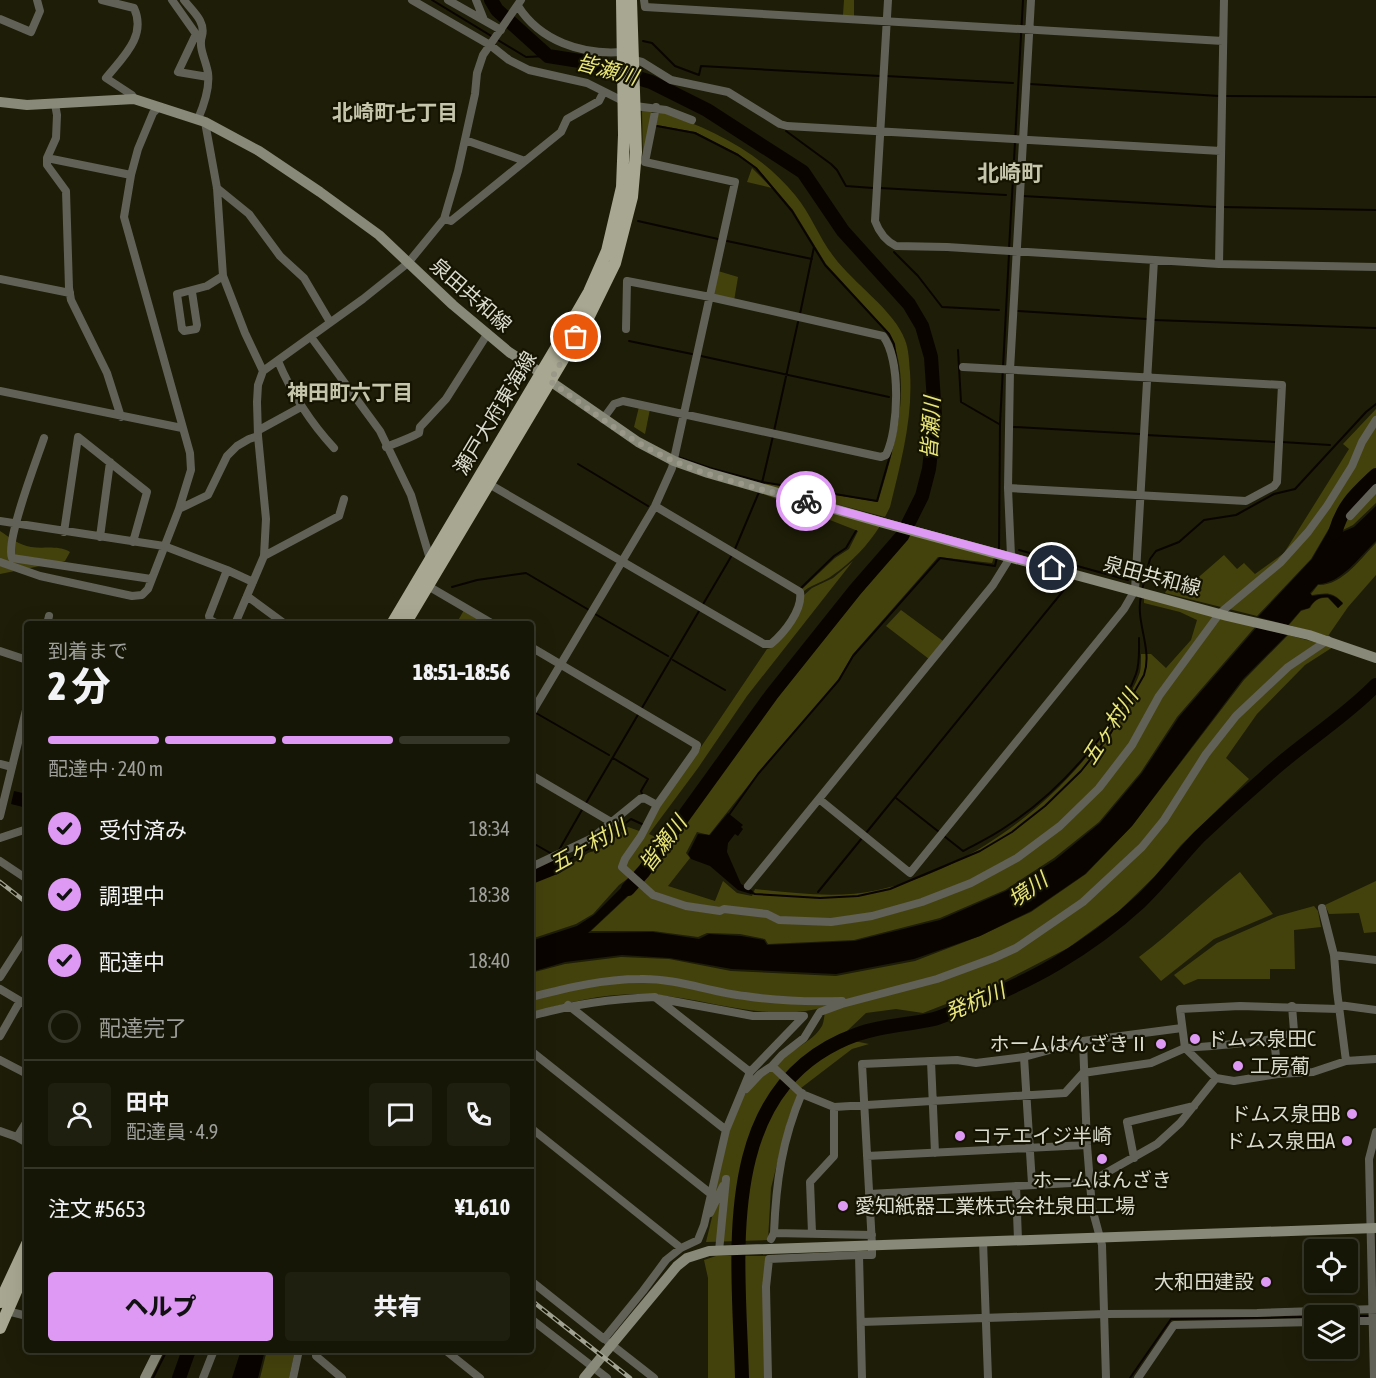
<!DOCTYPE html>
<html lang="ja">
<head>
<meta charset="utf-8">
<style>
	:root { --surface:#161606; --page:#1f1f10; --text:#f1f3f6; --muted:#9e9f9b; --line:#353528; --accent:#dd99f3 }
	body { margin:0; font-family:"Asap Condensed","Noto Sans JP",sans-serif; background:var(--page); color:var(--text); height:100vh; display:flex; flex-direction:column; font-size:22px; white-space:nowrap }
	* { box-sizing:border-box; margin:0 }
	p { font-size:20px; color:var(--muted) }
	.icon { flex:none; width:33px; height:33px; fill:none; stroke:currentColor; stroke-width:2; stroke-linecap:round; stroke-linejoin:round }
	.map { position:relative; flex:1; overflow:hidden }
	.panel { position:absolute; left:24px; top:621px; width:510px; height:732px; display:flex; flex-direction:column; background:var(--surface); border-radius:6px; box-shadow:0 6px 24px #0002,0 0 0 2px var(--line) }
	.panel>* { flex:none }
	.tools { position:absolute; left:1304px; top:1239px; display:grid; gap:12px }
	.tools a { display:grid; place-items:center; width:54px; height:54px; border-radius:6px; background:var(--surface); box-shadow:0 6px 24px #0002,0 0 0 2px var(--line); font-size:30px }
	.pin { position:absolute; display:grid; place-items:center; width:51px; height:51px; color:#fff; margin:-26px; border:3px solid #fff; border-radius:50%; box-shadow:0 2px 6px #0007 }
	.courier { position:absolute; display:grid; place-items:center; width:60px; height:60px; margin:-30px; border:4px solid #dd99f3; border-radius:50%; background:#fff; color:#222; box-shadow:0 2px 8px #0007 }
	.head em { font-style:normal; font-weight:800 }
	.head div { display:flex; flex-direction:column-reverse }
	.head { display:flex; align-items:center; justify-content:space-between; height:102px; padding:0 24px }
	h1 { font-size:39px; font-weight:800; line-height:45px }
	.bar { display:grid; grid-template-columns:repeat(4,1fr); gap:9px 6px; align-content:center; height:72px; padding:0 24px }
	.bar i { height:8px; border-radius:4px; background:var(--line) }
	.bar .active { background:var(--accent) }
	.bar p { grid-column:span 4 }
	.line { display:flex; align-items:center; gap:15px; padding:0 24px; border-top:2px solid var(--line) }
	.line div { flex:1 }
	.round { display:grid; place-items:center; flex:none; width:63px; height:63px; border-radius:6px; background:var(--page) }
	ol { padding:0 24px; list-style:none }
	li { display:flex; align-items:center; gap:18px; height:66px }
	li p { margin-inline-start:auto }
	li .icon { padding:6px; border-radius:50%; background:var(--accent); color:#111; stroke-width:4 }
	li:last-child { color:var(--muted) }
	li i { width:33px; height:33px; border:3px solid var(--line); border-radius:50% }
	.primary-button { display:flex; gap:12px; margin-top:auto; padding:12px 24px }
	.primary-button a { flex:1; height:69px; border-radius:6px; background:var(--accent); color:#111; font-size:24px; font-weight:800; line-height:69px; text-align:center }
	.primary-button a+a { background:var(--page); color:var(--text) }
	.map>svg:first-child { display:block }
	.green { fill:#44420c }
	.water { fill:#0a0400 }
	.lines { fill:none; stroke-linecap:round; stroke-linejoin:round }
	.stream { stroke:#0a0400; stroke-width:2 }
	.river { stroke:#0a0400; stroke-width:14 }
	.street { stroke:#616157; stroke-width:8 }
	.secondary { stroke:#898979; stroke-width:10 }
	.primary { stroke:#a8a892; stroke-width:12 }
	.rail-casing { stroke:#a2a292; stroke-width:4.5 }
	.rail { stroke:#151402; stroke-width:2; stroke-dasharray:7; stroke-linecap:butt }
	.done { stroke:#999889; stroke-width:6; stroke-dasharray:0 10.8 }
	.route { stroke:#dd99f3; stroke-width:8 }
	.poi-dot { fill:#dd99f3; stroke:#151402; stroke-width:2 }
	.labels { text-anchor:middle; stroke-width:4.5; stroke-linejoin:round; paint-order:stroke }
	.street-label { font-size:20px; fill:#dbdbce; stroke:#151402 }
	.poi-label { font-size:20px; fill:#dbdbce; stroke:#151402; text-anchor:start }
	.water-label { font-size:21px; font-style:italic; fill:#e8e579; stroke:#151402 }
	.neighbourhood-label { font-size:21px; font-weight:bold; fill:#c5c5ab; stroke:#151402 }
	.quarter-label { font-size:22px; font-weight:bold; fill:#c5c5ab; stroke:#151402 }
</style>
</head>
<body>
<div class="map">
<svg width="1376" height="1378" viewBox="0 0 1376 1378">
	<rect width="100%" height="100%" fill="#1e1d08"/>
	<path class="green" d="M844,0H854V16L843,15Z
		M642,110H652L643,159Z
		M661,112C711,128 761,153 795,195C811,214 819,238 834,257C853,283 895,311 905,340C909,350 909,362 910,372C913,419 901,462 890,507L885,517L764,485L765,483L878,502C893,452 915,384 889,333L826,264L793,210L757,168L738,154L695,132L656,125L658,114Z
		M752,168L772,188L747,182Z
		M718,271L738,277L734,301L713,294Z
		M639,407L650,409L645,434L634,427Z
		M1376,409V503L1353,525L1341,531L1345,517L1338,513L1311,559L1257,616L1165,593L1168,587L1185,589L1224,555L1237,569L1244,563L1255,574L1284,553L1349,449L1343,444Z
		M761,493L880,526C868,545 852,562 833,575C824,582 813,584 804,591L802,589L835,558L849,549L858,531Z
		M0,531C9,537 19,545 31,547C44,549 58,545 70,552L65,561L0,574Z
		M910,532L995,555L992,563L938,557L853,654L835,685L767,762L709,835L697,832L686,853L690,858L668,886L715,901L723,881L737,893L752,896L755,889C796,893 837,899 878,890C968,871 1058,803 1108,728C1118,714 1135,688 1140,672C1141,667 1141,660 1141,654H1151L1166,668L1191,640L1197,620L1180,612L1144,603V596L1255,627L1177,717L1141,772L1099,822L1054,858L1005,890L940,918L854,940L768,944L765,939L740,934L707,933L698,937L653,931H591L638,887L761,718Z
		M1376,543V575L1348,607L1328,636L1289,625L1301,611L1310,608C1314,601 1319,597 1328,598L1338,608L1343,604C1334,591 1326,593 1312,595L1311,594L1318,585C1342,586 1361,558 1376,543Z
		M853,561L747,696L698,768L649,834L662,840L634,874L619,885L593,914L576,924L531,939V881L569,866L588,853L602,848L628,827L645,833L658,807L699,750L767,649L771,648L791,624L803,596L812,588L833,578Z
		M464,610L483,621L482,624H456Z
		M901,610L943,641L929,659L886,626Z
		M1288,635L1333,647L1305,665L1257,714L1226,758L1249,779L1181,845L1155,876L1119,911L1068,948L1000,983L923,1013L896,1009L866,1013L847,1031L807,1056L786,1074L776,1065C789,1050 812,1043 822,1026C824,1022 825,1012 825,1007C769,1023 714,1000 657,995C614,991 572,1001 531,1013V973L565,964L621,957L669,959L731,971L836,976L915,961L980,936L1031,912L1086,874L1132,826L1244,680Z
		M1240,872L1273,914L1214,939L1161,981L1139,957C1175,930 1205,899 1240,872Z
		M1376,881V932L1364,933L1359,913L1329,914L1325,905Z
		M1314,906L1318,911L1321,927L1294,930L1295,969H1270V979H1198L1184,985L1174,975L1217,943L1278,916Z
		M849,1040L869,1044L852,1049L801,1088L792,1080L821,1058Z
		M772,1071L798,1094L788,1120L771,1188L768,1240L706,1242L713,1213V1194L729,1131L743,1096L760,1078Z
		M716,1256H767L764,1288L765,1378H708V1278L704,1260Z
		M267,1350H295L289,1378H260Z"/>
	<path class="water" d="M1376,506V541C1360,556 1341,584 1318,584L1310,593L1312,596C1325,594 1332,592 1343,603L1338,608L1328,597C1319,597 1314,600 1309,608L1301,610L1288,625L1258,617L1312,559L1338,514L1344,517L1340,533L1354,527Z
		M1257,627L1287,635L1243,679L1132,826L1085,874L1031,911L980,936L914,959L836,974L732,969L670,958L622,955L565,962L531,972V941L577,926L594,915L630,879L638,886L588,933L653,932L699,939L709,934L741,936L764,940L767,945L855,941L940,920L1006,891L1055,860L1100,823L1142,773L1179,717Z
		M14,791L27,794V808L11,804Z
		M728,813L743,825L741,827L743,829L738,836L735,834L728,843L727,852L741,884L753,891L751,894L738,890L710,866L691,859L688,854L698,834L710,835Z
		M241,1350H265L258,1378H232Z"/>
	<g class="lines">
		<path class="stream" d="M432,0L526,57L548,56
			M643,41L652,43L675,66L699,75L701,66L880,76
			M886,76L1013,83
			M1030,84L1219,96
			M1225,96L1376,97
			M657,126L695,133L738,155L756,168L792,211L825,265L889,334L894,344L898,372
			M786,131L831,164L837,170L846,186L873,188
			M880,188L1006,195
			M1023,196L1216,207
			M1223,207L1376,210
			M638,221L718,239
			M727,241L812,259
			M1009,249L1023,0
			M894,252L918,276L942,307L999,310
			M1018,311L1147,319
			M800,314L814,247
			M1154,320L1376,328
			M629,341L692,354
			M958,350L961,402L999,424
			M701,356L889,397
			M1014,427L1140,434
			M774,431L798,322
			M1146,435L1275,442
			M1282,442L1330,445
			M678,457L710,468L762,482L877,501L891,452
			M578,464L648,506
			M762,483L773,436
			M735,549L759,492
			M1019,550L1128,580
			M999,551L1000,424L1009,254
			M452,587L477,580L526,573L589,610
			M801,588L834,556L846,548L856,531
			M1142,590L1150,559L1156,551L1179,542L1204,520L1236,515L1274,494L1295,489L1366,412L1376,404
			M595,614L668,656
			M673,660L725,690
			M536,713L609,755
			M613,758L648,779L641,791L642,794
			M896,798L939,832
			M586,803L732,555
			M728,816L758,774L839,680L853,656L940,558L995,566L997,557
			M866,833L1072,580
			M944,836L963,851C978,843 993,836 1007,826C1058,793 1114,732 1136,674C1140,663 1139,650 1139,638
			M531,842L552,854
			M559,850L583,808
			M556,858V867L599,843L631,819L644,825
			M750,892L755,894L820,898L858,896L890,889L980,851L1012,832L1045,806L1081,771L1109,736L1144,675C1153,649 1135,622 1141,596
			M818,892L862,838
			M1347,1316H1370
			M153,1378L167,1350
			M1130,1378L1171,1319L1314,1317"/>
		<path class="river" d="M491,0L497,10L548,56L586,62L651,82L707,110L803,172L843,231L909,304L922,326L931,357L935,416L929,469L922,496L902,536L855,590L772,694L644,871L628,889
			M1335,533C1343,505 1355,495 1376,475
			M531,877L556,867
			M179,1378L189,1350
			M742,1378C739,1257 713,1085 858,1034C883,1025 908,1025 934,1019C945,1016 957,1010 968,1006C998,994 1029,980 1056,964C1086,946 1114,926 1140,902C1161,882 1179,858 1199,837C1220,817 1242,797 1264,778C1299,745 1342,720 1376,685"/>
		<path class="street" d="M102,0L134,8C147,36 123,57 106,78L132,95L134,99
			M172,0L196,34
			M184,0C192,11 206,21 202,36L196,34L178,72L208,77
			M412,0L490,45L509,60L529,70L587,83L623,101
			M448,0L501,30
			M476,0L484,20
			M644,0L645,7L1223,41
			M888,0L875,221C879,232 886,241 896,246L947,247L1219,264L1376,267
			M518,6C540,41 582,55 622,52
			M0,19L31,32L40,11L37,0
			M634,60L642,62L671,80L728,92L780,124L787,126L1221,151
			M55,104L57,115L56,138L47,158V165L66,191L69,288L71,300L107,373L121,417
			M635,106L666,110L692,120
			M198,119C204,105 210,88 208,73C206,60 198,48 202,36
			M205,122L217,188L223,276L245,333L263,371
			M465,140L525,161
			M47,158L131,175
			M217,188L249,214L280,256L304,278L330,322
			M444,219L451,221L561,132L567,119L599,101L603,93
			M1219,264L1224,0
			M0,279L70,293
			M192,292L197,325L196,329L184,331L182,329L177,294L207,286L223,276
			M311,337L380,431L411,495L430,559
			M278,361C292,394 310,422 334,448
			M963,367L1282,385L1277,482L1274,486L1246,501L1008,488
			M0,391L182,428
			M603,419L614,404L623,401L881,457L886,455C899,429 901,359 883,336L710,297L627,281L626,329
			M259,430L301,407
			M44,438C37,459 5,541 12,558L151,579
			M386,447C398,442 408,439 419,433L420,427L446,399L488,333
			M489,484L764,644H771C784,633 803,610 800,592L655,506
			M179,509L208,495L227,456L237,446L249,439L258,436
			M1350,516L1376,488
			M0,521L164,546L227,570L253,582
			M64,532L78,437L147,492L133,542
			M100,537L110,462
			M264,556L339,516L344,499
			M0,562L40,576L132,596L142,595L148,589L179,509L191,470L190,453L124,217L131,175L138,149L153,113L158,108
			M428,586L493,624
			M247,596L285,624
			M47,624L49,616
			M218,624L210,620L209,616L227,570
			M235,624L264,556L266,519L258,436L257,402L258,385L263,371L363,299L408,263L444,219L458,171L475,94L477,73L483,55L521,0
			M1328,640L1288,667L1236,716L1206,754L1164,820L1142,847L1083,902L1016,948L994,958L937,979L842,1004L820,1012L804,1038L782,1055L772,1066L802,1094L834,1107L1065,1093L1083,1073L1151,1063L1185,1048L1180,1009L1240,1006L1339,1009
			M531,647L697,745L695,751L657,805L641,836L625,859L622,867L653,895L686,906L720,911L724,909L767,914L779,920L831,922L872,916L922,902L971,883L1017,858L1060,826L1099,788L1132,745L1159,696L1220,613L1280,563L1308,532L1327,506L1352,466L1362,442L1376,420
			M0,651L27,660
			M531,714L655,506L672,468L735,182L645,162L656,107
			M0,764L12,767
			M531,775L611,822
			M819,799L910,873L1124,609L1135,590L1154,260
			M0,816L27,706
			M0,838L27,829
			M0,861L27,879
			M531,867L592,838L640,799L644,798L657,805
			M748,886L993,585L1011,556L1008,488L1010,370L1031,0
			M1334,955L1376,960
			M0,977L27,935
			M0,989L27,1005
			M531,997C567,988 603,979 640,979C676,978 710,992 745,996C777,1001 810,1002 842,1001
			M656,998L753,1016H804L750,1072
			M568,1005L726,1130
			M1339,1005L1376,1010
			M531,1016C575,1004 610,999 655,997L750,1072L726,1130L704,1225L698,1240L681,1248L666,1260L643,1291L604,1339L531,1281
			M0,1036L20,1001
			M1274,1039L1278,1074
			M1185,1048L1216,1078L1234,1081L1278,1074L1313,1072L1346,1061L1337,991L1334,955L1322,908
			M1185,1048C1207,1046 1281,1043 1294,1031L1292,1006
			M531,1051L711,1194
			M0,1060L27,1074
			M1346,1061L1376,1059
			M746,1089L760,1074L772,1066
			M531,1128L681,1248
			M0,1131L17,1137L27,1143
			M17,1137L27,1121
			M935,1153L931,1061L957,1060L976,1063L1024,1057
			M867,1156L1087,1145
			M1134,1158L1127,1122L1194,1106
			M1032,1184L1024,1057L1083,1041
			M1016,1186L1018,1240
			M869,1194L1090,1182L1157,1144L1180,1123L1216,1078
			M710,1213L723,1186
			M774,1233L872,1235
			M812,1233L810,1182L834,1156V1107
			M771,1239L774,1233C776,1182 782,1140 802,1093
			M983,1241L988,1378
			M719,1251L726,1179
			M7,1311L27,1316
			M531,1319L607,1378
			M1347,1321H1375
			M861,1322L1106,1314L1257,1313L1376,1309
			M608,1342L654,1378
			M317,1350L316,1356L342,1378
			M445,1350L480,1378
			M203,1378L214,1350
			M293,1378L299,1350
			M768,1378L766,1287L769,1259L859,1255
			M862,1378L859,1255H872V1245L862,1064L931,1061
			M1106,1378L1102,1245L1092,1208L1087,1145L1083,1041L1182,1028
			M1138,1378L1174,1325L1314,1322
			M1374,1378L1369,1159L1376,1132"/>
		<path class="secondary" d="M0,102L27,105L134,99L205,122L259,151L320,192L379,235L453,305L509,352L541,373L550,381L638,442L674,461L708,473L887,524L1227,616L1309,635L1376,658
			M145,1378L159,1350
			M584,1378L677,1266L687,1258L709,1251L1376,1228"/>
		<path class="primary" d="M392,624L578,311L589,292L607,251L622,187L624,135L622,0
			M405,624L589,316L615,263L632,197L636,152L631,0
			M0,1302L27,1244
			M0,1328L27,1266"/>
		<g class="rail-casing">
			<path id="rail" d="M0,882L27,903
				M531,1300L630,1378"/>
		</g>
		<use href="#rail" class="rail"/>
	</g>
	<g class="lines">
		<path class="done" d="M576,337L550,381C583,405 616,431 653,451C700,476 755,487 806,501"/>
		<path class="route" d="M806,501L1052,568"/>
	</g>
	<g class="poi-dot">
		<circle cx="1195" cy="1039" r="6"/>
		<circle cx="1161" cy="1044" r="6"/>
		<circle cx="1238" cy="1066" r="6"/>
		<circle cx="1352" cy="1114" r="6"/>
		<circle cx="960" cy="1136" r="6"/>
		<circle cx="1347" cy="1141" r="6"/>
		<circle cx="1102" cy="1159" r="6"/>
		<circle cx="843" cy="1206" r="6"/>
		<circle cx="1266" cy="1282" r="6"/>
	</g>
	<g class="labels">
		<g class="street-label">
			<text transform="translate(471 295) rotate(41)" y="7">泉田共和線</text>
			<text transform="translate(495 413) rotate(-59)" y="7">瀬戸大府東海線</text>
			<text transform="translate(1152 576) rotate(15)" y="7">泉田共和線</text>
		</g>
		<g class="poi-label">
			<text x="1207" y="1046">ドムス泉田C</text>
			<text x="1149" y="1051" text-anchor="end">ホームはんざきⅡ</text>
			<text x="1250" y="1073">工房葡</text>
			<text x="1340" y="1121" text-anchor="end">ドムス泉田B</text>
			<text x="972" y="1143">コテエイジ半崎</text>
			<text x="1335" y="1148" text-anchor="end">ドムス泉田A</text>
			<text x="1102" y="1187" text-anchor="middle">ホームはんざき</text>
			<text x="855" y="1213">愛知紙器工業株式会社泉田工場</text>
			<text x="1254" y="1289" text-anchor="end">大和田建設</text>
		</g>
		<g class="water-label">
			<text transform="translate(607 70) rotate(15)" y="7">皆瀬川</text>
			<text transform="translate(931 428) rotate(-87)" y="7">皆瀬川</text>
			<text transform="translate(1110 727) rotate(-57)" y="7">五ヶ村川</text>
			<text transform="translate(663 844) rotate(-53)" y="7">皆瀬川</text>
			<text transform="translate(588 846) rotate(-29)" y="7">五ヶ村川</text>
			<text transform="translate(1028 890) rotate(-35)" y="7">境川</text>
			<text transform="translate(975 1002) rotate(-23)" y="7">発杭川</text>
		</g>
		<g class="neighbourhood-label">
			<text x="395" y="120">北崎町七丁目</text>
			<text x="350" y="400">神田町六丁目</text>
		</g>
		<g class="quarter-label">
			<text x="1010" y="181">北崎町</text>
		</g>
	</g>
</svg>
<div class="tools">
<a><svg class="icon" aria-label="locate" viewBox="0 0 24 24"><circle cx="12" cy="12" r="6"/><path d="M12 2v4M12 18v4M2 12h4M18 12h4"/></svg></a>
<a><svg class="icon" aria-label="layers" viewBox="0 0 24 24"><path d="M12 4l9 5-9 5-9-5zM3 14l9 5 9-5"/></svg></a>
</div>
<div class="pin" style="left:576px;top:337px;background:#ea580c"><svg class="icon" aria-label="bag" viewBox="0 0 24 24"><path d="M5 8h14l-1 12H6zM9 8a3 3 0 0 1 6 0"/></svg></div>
<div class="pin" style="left:1052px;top:568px;background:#1f2937"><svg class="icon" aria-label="home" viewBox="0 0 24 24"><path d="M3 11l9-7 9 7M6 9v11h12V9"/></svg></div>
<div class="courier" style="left:806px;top:501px"><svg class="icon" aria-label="bike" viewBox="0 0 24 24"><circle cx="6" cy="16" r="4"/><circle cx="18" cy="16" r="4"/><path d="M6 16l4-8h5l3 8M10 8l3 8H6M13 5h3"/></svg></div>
<section class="panel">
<div class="head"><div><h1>2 分</h1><p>到着まで</p></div><em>18:51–18:56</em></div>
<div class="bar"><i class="active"></i><i class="active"></i><i class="active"></i><i></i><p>配達中 · 240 m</p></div>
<ol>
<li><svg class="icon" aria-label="check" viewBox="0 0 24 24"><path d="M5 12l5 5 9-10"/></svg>受付済み<p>18:34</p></li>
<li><svg class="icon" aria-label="check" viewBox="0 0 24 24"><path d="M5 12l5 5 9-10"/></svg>調理中<p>18:38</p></li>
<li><svg class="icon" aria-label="check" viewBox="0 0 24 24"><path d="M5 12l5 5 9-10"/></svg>配達中<p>18:40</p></li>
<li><i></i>配達完了</li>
</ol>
<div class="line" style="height:108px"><a class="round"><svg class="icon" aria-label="person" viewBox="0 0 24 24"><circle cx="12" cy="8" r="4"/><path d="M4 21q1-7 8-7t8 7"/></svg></a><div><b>田中</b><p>配達員 · 4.9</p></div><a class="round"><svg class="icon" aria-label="chat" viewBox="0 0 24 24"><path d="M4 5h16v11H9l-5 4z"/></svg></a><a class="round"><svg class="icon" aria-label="phone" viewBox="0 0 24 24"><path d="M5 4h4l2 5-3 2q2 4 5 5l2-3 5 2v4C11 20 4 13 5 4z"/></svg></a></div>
<div class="line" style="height:78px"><div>注文 #5653</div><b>¥1,610</b></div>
<div class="primary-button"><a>ヘルプ</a><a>共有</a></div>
</section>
</div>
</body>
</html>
